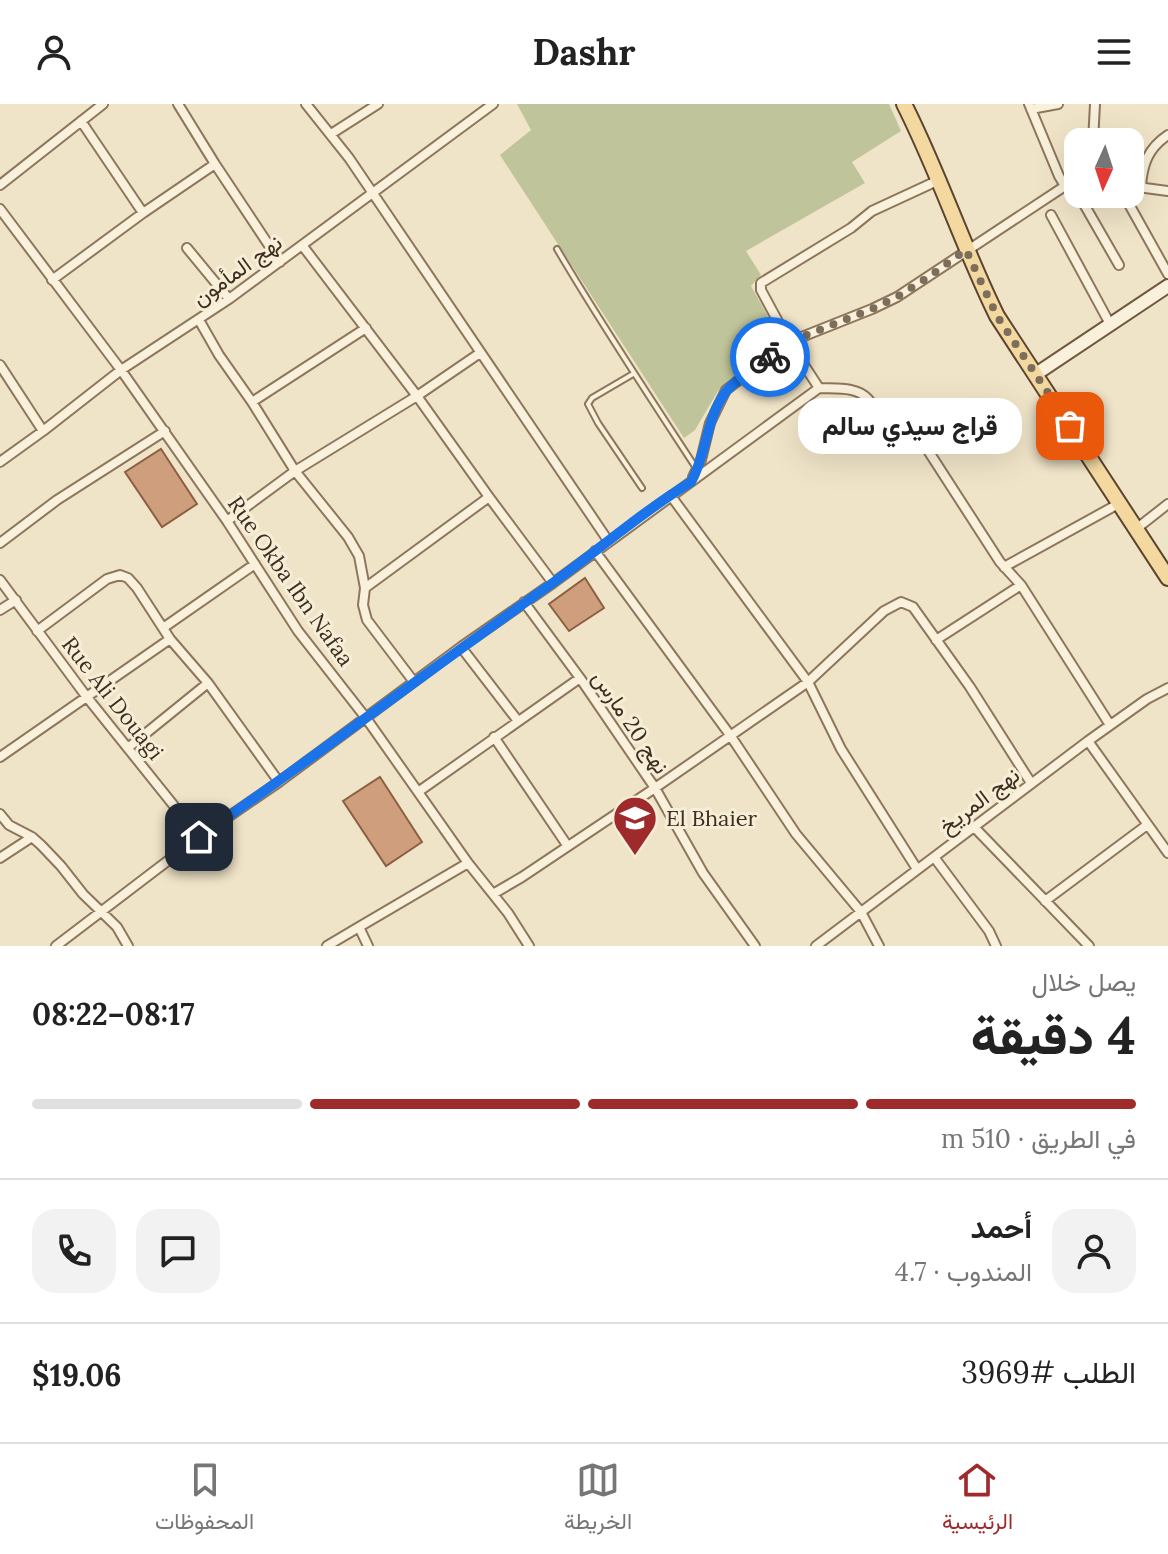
<!DOCTYPE html>
<html lang="ar">
<head>
<meta charset="utf-8">
<style>
	:root { --surface:#fff; --page:#f2f2f2; --text:#222; --muted:#767676; --line:#e0e0e0; --accent:#9e2a2b }
	body { margin:0; font-family:Lora,Vazirmatn,serif; background:var(--page); color:var(--text); direction:rtl; height:100vh; display:flex; flex-direction:column; font-size:30px; white-space:nowrap }
	* { box-sizing:border-box; margin:0 }
	p { font-size:26px; color:var(--muted) }
	.icon { flex:none; width:44px; height:44px; fill:none; stroke:currentColor; stroke-width:2; stroke-linecap:round; stroke-linejoin:round }
	.map { position:relative; height:842px; overflow:hidden; direction:ltr }
	.side { display:flex; flex-direction:column; background:var(--surface); flex:1 }
	.side>* { flex:none }
	.needle { width:52px; rotate:183deg }
	.buttons { position:absolute; left:1064px; top:24px; display:grid; gap:16px }
	.buttons a { display:grid; place-items:center; width:80px; height:80px; border-radius:16px; background:var(--surface); box-shadow:0 8px 32px #0002; font-size:40px }
	.pin { position:absolute; display:grid; place-items:center; width:68px; height:68px; color:#fff; margin:-34px; border-radius:16px; box-shadow:0 4px 12px #0006 }
	.courier { position:absolute; display:grid; place-items:center; width:80px; height:80px; margin:-40px; border:6px solid #1a73e8; border-radius:50%; background:#fff; color:#222; box-shadow:0 2px 10px #0007 }
	.bubble { position:absolute; height:56px; border-radius:24px; background:var(--surface); box-shadow:0 8px 32px #0002; font-size:26px; font-weight:800; line-height:56px; text-align:center; direction:rtl }
	.headline em { font-style:normal; font-weight:800 }
	.headline div { display:flex; flex-direction:column-reverse }
	.headline { display:flex; align-items:center; justify-content:space-between; height:136px; padding:0 32px }
	h1 { font-size:52px; font-weight:800; line-height:60px }
	.bar { display:grid; grid-template-columns:repeat(4,1fr); gap:12px 8px; align-content:center; height:96px; padding:0 32px }
	.bar i { height:10px; border-radius:6px; background:var(--line) }
	.bar .current { background:var(--accent) }
	.bar p { grid-column:span 4 }
	.line { display:flex; align-items:center; gap:20px; padding:0 32px; border-top:2px solid var(--line) }
	.line div { flex:1 }
	.round { display:grid; place-items:center; flex:none; width:84px; height:84px; border-radius:24px; background:var(--page) }
	header { display:flex; justify-content:space-between; align-items:center; height:104px; padding:0 32px; background:var(--surface); font-size:36px; font-weight:800 }
	.menu { display:flex; justify-content:space-around; align-items:center; height:112px; border-top:2px solid var(--line); background:var(--surface); font-size:22px; color:var(--muted) }
	.menu a { display:grid; justify-items:center; gap:4px }
	.menu .current { color:var(--accent) }
	.map>svg:first-child { display:block }
	.cemetery { fill:#bfc49a }
	.building { fill:#cf9f7d; stroke:#8d5f41; stroke-width:2 }
	.lines { fill:none; stroke-linecap:round; stroke-linejoin:round }
	.lane-casing { stroke:#8d765c; stroke-width:8 }
	.street-casing { stroke:#8d765c; stroke-width:12 }
	.secondary-casing { stroke:#6f573f; stroke-width:16 }
	.primary-casing { stroke:#5b4430; stroke-width:18 }
	.lane { stroke:#faf1dc; stroke-width:4 }
	.street { stroke:#faf1dc; stroke-width:8 }
	.secondary { stroke:#faf1dc; stroke-width:12 }
	.primary { stroke:#f3d9a0; stroke-width:14 }
	.done { stroke:#7c6e5b; stroke-width:8; stroke-dasharray:0 14.4 }
	.route { stroke:#1a73e8; stroke-width:10 }
	.labels { text-anchor:middle; stroke-width:6; stroke-linejoin:round; paint-order:stroke }
	.street-label { font-size:22px; fill:#3d2e20; stroke:#f7eed8 }
	.poi-label { font-size:22px; fill:#3d2e20; stroke:#f7eed8; text-anchor:start }
</style>
</head>
<body>
<header><svg class="icon" aria-label="menu" viewBox="0 0 24 24"><path d="M4 6h16M4 12h16M4 18h16"/></svg>Dashr<svg class="icon" aria-label="person" viewBox="0 0 24 24"><circle cx="12" cy="8" r="4"/><path d="M4 21q1-7 8-7t8 7"/></svg></header>
<div class="map">
<svg width="1168" height="842" viewBox="0 0 1168 842">
	<rect width="100%" height="100%" fill="#f0e4c8"/>
	<path class="cemetery" d="M517,0H889L901,27L852,58L865,79L746,147L761,171L751,182L780,234L718,287L695,326L684,334L500,51L531,26Z"/>
	<path class="building" d="M161,345L197,400L162,423L125,368Z
		M585,474L604,504L569,527L549,500Z
		M380,673L422,738L386,762L343,697Z"/>
	<g class="lines">
		<g class="lane-casing">
			<path id="lane" d="M557,145C601,220 649,292 696,364
				M633,270L592,294L588,300L598,319L642,384"/>
		</g>
		<g class="street-casing">
			<path id="street" d="M178,0L215,60L280,158
				M306,0L349,54L609,438
				M1029,0L1059,72L1065,82L1078,81
				M1031,5L1058,0
				M81,17L143,109
				M331,30L378,0
				M1093,38L1095,0
				M0,81L103,0
				M1073,81L1119,161
				M1130,82L1168,87
				M1141,84C1142,61 1148,44 1168,31
				M1121,90L1125,93L1168,170
				M0,105L121,266L227,417L298,527L366,614L468,759L508,809L529,842
				M1051,111L1110,220
				M302,141L417,292L489,393L553,479
				M187,144L229,195
				M52,176L143,109L215,60
				M199,216L219,251L252,298L366,224
				M0,261L43,327
				M819,284C835,285 857,282 868,295C874,301 876,310 883,316C891,325 907,325 918,331L1000,458L1021,481L1110,621
				M0,358L43,327L121,266L229,195L493,0
				M693,373L701,356L710,319L726,286L789,238L872,205L897,193L1065,82
				M671,392L808,578L841,645L917,765
				M227,417L295,367L252,298
				M1136,425L1168,400
				M0,439L57,396L165,327
				M595,447L730,631L796,730L861,808L879,842
				M1004,463L1120,399
				M0,476L86,592L199,733
				M365,484L489,393
				M524,498L580,574L655,684L703,769L755,842
				M0,506L16,496
				M163,524L255,460
				M37,527L107,475L120,471L128,474L137,484L170,535L208,579L279,678
				M936,536L1021,481
				M461,543L518,617
				M414,578L367,516L363,501L365,484L359,452L348,433L295,367L417,292L480,249
				M494,633L567,741
				M1088,637L1168,749
				M129,643L208,579
				M0,653L170,535
				M418,688L580,574
				M0,710L9,721L32,733L41,741L61,762L83,790L117,823L128,842
				M975,724L1089,842
				M934,753L989,827L996,842
				M0,754L32,733
				M493,790L522,773L655,684L808,578L884,507L901,498L913,503L970,583L1031,679
				M1045,797L1147,721
				M359,823L468,759
				M56,842L199,733L279,678L461,543L553,479L819,284L789,238L761,186V179L851,124L872,107L939,76
				M327,842L359,823L368,842
				M816,842L1088,637L1147,595L1168,584"/>
		</g>
		<g class="secondary-casing">
			<path id="secondary" d="M1036,270L1168,182"/>
		</g>
		<g class="primary-casing">
			<path id="primary" d="M904,0C939,69 963,143 997,212L1168,474"/>
		</g>
		<use href="#lane" class="lane"/>
		<use href="#street" class="street"/>
		<use href="#secondary" class="secondary"/>
		<use href="#primary" class="primary"/>
	</g>
	<g class="lines">
		<path class="done" d="M770,253L789,238L872,205L897,193L927,174L966,146L997,212L1070,322"/>
		<path class="route" d="M199,733C319,650 435,562 554,478C600,445 643,407 691,378C707,350 706,315 725,289C734,276 757,263 770,253"/>
	</g>
	<defs>
		<g id="school-pin" transform="scale(2.3)"><path d="M0 17L-7.5 6A9.5 9.5 0 1 1 7.5 6Z" fill="#9e2a2b" stroke="#f7eed8"/><path d="M0-5L7-2L0 1L-7-2ZM-4 1L0 2.5L4 1V4Q0 6-4 4Z" fill="#fff"/></g>
	</defs>
	<g fill-rule="evenodd">
		<use href="#school-pin" x="635" y="714"/>
	</g>
	<g class="labels">
		<g class="street-label">
			<text transform="translate(237 166) rotate(-36)" y="8">نهج المأمون</text>
			<text transform="translate(291 477) rotate(55)" y="8">Rue Okba Ibn Nafaa</text>
			<text transform="translate(113 594) rotate(52)" y="8">Rue Ali Douagi</text>
			<text transform="translate(631 618) rotate(56)" y="8">نهج 20 مارس</text>
			<text transform="translate(979 696) rotate(-37)" y="8">نهج المريخ</text>
		</g>
		<g class="poi-label">
			<text x="666" y="722">El Bhaier</text>
		</g>
	</g>
</svg>
<div class="buttons">
<a><svg class="needle" viewBox="-14 -14 28 28"><path d="M0-13l5 13h-10z" fill="#e53935"/><path d="M0 13l5-13h-10z" fill="#767676"/></svg></a>
</div>
<div class="pin" style="left:1070px;top:322px;background:#ea580c"><svg class="icon" aria-label="bag" viewBox="0 0 24 24"><path d="M5 8h14l-1 12H6zM9 8a3 3 0 0 1 6 0"/></svg></div>
<div class="pin" style="left:199px;top:733px;background:#1f2937"><svg class="icon" aria-label="home" viewBox="0 0 24 24"><path d="M3 11l9-7 9 7M6 9v11h12V9"/></svg></div>
<div class="courier" style="left:770px;top:253px"><svg class="icon" aria-label="bike" viewBox="0 0 24 24"><circle cx="6" cy="16" r="4"/><circle cx="18" cy="16" r="4"/><path d="M6 16l4-8h5l3 8M10 8l3 8H6M13 5h3"/></svg></div>
<div class="bubble" style="left:798px;top:294px;width:224px">قراج سيدي سالم</div>
</div>
<section class="side">
<div class="headline"><div><h1>4 دقيقة</h1><p>يصل خلال</p></div><em>08:17–08:22</em></div>
<div class="bar"><i class="current"></i><i class="current"></i><i class="current"></i><i></i><p>في الطريق · 510 m</p></div>
<div class="line" style="height:144px"><a class="round"><svg class="icon" aria-label="person" viewBox="0 0 24 24"><circle cx="12" cy="8" r="4"/><path d="M4 21q1-7 8-7t8 7"/></svg></a><div><b>أحمد</b><p>المندوب · 4.7</p></div><a class="round"><svg class="icon" aria-label="chat" viewBox="0 0 24 24"><path d="M4 5h16v11H9l-5 4z"/></svg></a><a class="round"><svg class="icon" aria-label="phone" viewBox="0 0 24 24"><path d="M5 4h4l2 5-3 2q2 4 5 5l2-3 5 2v4C11 20 4 13 5 4z"/></svg></a></div>
<div class="line" style="height:104px"><div>الطلب #3969</div><b>$19.06</b></div>
</section>
<nav class="menu">
<a class="current"><svg class="icon" aria-label="home" viewBox="0 0 24 24"><path d="M3 11l9-7 9 7M6 9v11h12V9"/></svg>الرئيسية</a>
<a><svg class="icon" aria-label="map" viewBox="0 0 24 24"><path d="M3 6l6-2 6 2 6-2v14l-6 2-6-2-6 2zM9 4v14M15 6v14"/></svg>الخريطة</a>
<a><svg class="icon" aria-label="saved" viewBox="0 0 24 24"><path d="M7 4h10v16l-5-4-5 4z"/></svg>المحفوظات</a>
</nav>
</body>
</html>
